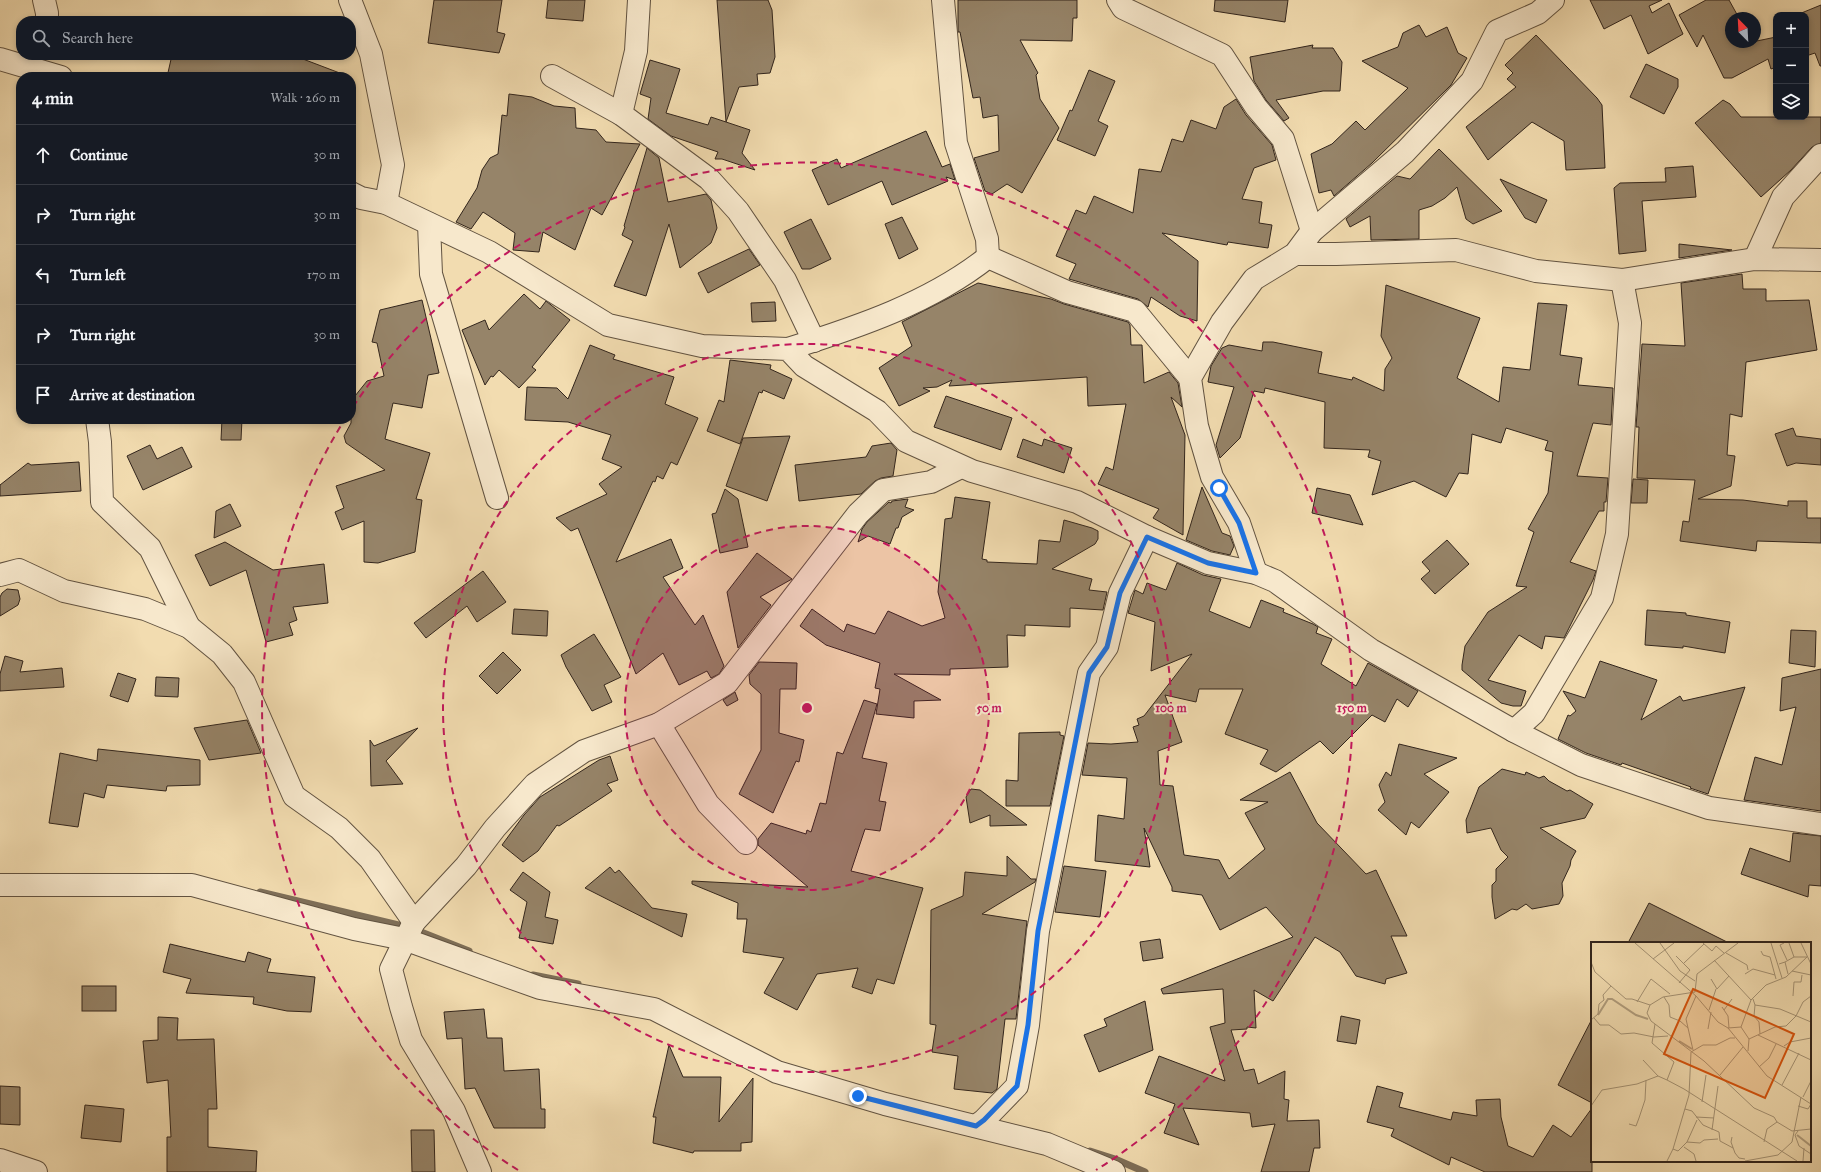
<!DOCTYPE html>
<meta charset="utf-8">
<style>
:root{--surface:#171b24;--page:#242831;--text:#f1f3f6;--muted:#9ea1a6;--line:#363941}
body{margin:0;font-family:"IM FELL Great Primer",serif;background:var(--page);color:var(--text)}
.controls{position:absolute;right:12px;top:12px;display:grid;overflow:hidden;border-radius:8px;box-shadow:0 2px 6px #0003}
.controls button{width:36px;height:36px;display:grid;place-items:center;padding:0;border:0;border-bottom:1px solid var(--line);background:var(--surface);color:var(--text);font:20px sans-serif}
.compass{position:absolute;left:1725px;top:12px;width:36px;height:36px;border-radius:50%;background:var(--surface);box-shadow:0 2px 6px #0003;rotate:336deg}
.stop{position:absolute;width:12px;height:12px;margin:-9px;border:3px solid #1a73e8;border-radius:50%;background:#fff}
.stop.end{background:#1a73e8;border-color:#fff;box-shadow:0 1px 4px #0008}
.list{margin:0;padding:0;list-style:none}
h2{display:flex;justify-content:space-between;align-items:center;height:52px;margin:0;padding:0 16px;font-size:17px}
h2 small{font-size:13px;font-weight:400;color:var(--muted)}
.list li{display:grid;grid-template-columns:26px 1fr auto;gap:12px;align-items:center;box-sizing:border-box;height:60px;padding:0 16px;border-top:1px solid var(--line)}
.list b{display:block;font-size:15px;white-space:nowrap}
.list em{font-size:13px;font-style:normal;color:var(--muted)}
.icon{flex:none;width:22px;height:22px;fill:none;stroke:currentColor;stroke-width:2;stroke-linecap:round;stroke-linejoin:round}
.map{position:relative;flex:none;width:1821px;height:1172px;overflow:hidden}
.search{position:absolute;background:var(--surface);box-shadow:0 2px 6px #0003;left:16px;top:16px;width:340px;height:44px;display:flex;align-items:center;gap:10px;box-sizing:border-box;padding:0 14px;border-radius:16px;color:var(--muted);font-size:15px}
.panel{position:absolute;background:var(--surface);box-shadow:0 2px 6px #0003;left:16px;top:72px;width:340px;height:352px;border-radius:16px}
.map>svg:first-child{display:block}
.lines{fill:none;stroke-linecap:round;stroke-linejoin:round}
.stream{stroke:#7e6e57;stroke-width:7}
.building{fill:#968469;stroke:#32251c}
.minor-casing{stroke:#625341;stroke-width:24}
.minor{stroke:#f7e8cc;stroke-width:22}
.route{stroke:#1a73e8;stroke-width:5}
.ring{fill:none;stroke:#c2185b;stroke-width:2;stroke-dasharray:7 5}
.inset-river{fill:none;stroke:#b19e7e;stroke-width:2}
.inset-road{fill:none;stroke:#a59375;stroke-width:1}
.view{fill:#d6540e;fill-opacity:0.15;stroke:#d6540e;stroke-width:2}
.inset-edge{fill:none;stroke:#32251c;stroke-width:2}
.centre{fill:#c2185b;stroke:#f7e8cc;stroke-width:2}
.ring-label{font-size:12px;text-anchor:middle;font-weight:bold;fill:#c2185b;stroke:#f7e8cc;stroke-width:4;stroke-linejoin:round;paint-order:stroke}
</style>
<div class="map">
<svg width="1821" height="1172" viewBox="0 0 1821 1172">
<rect width="100%" height="100%" fill="#f2dcb0"/>
<filter id="stains"><feTurbulence type="fractalNoise" baseFrequency=".005" numOctaves="4"/><feColorMatrix values="0 0 0 0 .2 0 0 0 0 .09 0 0 0 0 .02 0 0 0 .5 -.17"/></filter>
<radialGradient id="worn" r=".72"><stop offset=".6" stop-color="#630" stop-opacity="0"/><stop offset="1" stop-color="#630" stop-opacity=".3"/></radialGradient>
<g class="lines">
<g class="stream">
<path d="M260 892 411 928 469 951"/>
<path d="M533 975 578 984"/>
<path d="M1090 1151 1115 1159 1145 1172"/>
</g>
</g>
<g class="building">
<path d="M434 0H502L497 32 505 34 499 53 428 43Z"/>
<path d="M548 0H585L583 21 546 18Z"/>
<path d="M717 0H768L772 10 775 57 770 73 757 74 758 85 739 87 726 122Z"/>
<path d="M958 0H1077V18H1073L1072 41 1020 40 1038 73 1036 75 1040 99 1059 128 1022 193 1007 184 992 194 985 191 974 158 999 151 998 115 983 118 980 97 973 98 960 32H958Z"/>
<path d="M1215 0H1288L1285 22 1214 11Z"/>
<path d="M1590 0H1662L1649 6 1652 13 1669 3 1683 34 1648 54 1631 15 1604 29Z"/>
<path d="M1706 0H1729L1739 18H1731V42H1752L1776 37V67L1771 69 1768 59 1732 78H1724L1703 35 1697 47 1679 15Z"/>
<path d="M1821 5V66H1820L1815 53 1806 56V15L1799 14Z"/>
<path d="M1419 25 1426 37 1447 27 1458 53 1467 58 1451 85 1372 163 1334 196 1331 190 1319 193 1311 154 1332 144 1356 121 1365 130 1408 88 1362 61 1398 47 1403 33Z"/>
<path d="M1536 35 1597 98 1602 105 1605 168 1566 170 1564 141 1532 122 1488 160 1466 127 1516 87 1507 79 1513 73 1505 65Z"/>
<path d="M1313 45 1312 48H1333L1342 62 1340 91H1323L1276 100 1289 118 1284 121 1266 100 1254 81 1250 57Z"/>
<path d="M172 55H296L295 56 345 75V77H167Z"/>
<path d="M650 60 680 69 666 113 708 125 711 117 750 130 742 153 755 170 722 159H715L718 152 671 136 648 119 651 98 640 94Z"/>
<path d="M1646 64 1678 79V87L1664 114 1630 97Z"/>
<path d="M1089 70 1115 81 1098 121 1108 126 1095 156 1057 140 1070 110 1072 111Z"/>
<path d="M509 94 532 97 554 106 575 108 576 128 596 130 606 142 640 144 602 215 591 208 575 250 543 232 539 252 513 250 515 233 483 212 471 229 456 222 477 188 482 170 490 158 498 154 502 115 507 116Z"/>
<path d="M1236 99 1246 115 1272 145 1276 160 1254 168 1242 199 1262 202 1259 223 1272 225 1268 248 1228 242 1227 245 1162 233 1198 261 1197 321 1180 316 1151 297 1148 307 1138 299 1069 279 1076 264 1056 256 1076 210 1086 214 1094 196 1133 213 1139 169 1161 172 1172 139 1183 142 1191 120 1216 129 1224 107Z"/>
<path d="M1723 100 1730 104 1741 117H1821V143L1812 147 1791 170 1761 197 1695 123Z"/>
<path d="M926 131 942 167 950 164 955 180 946 177 948 181 892 205 882 181 828 205 812 170 837 159 841 168Z"/>
<path d="M647 148 659 158 668 202 706 194 711 200 717 228 711 243 680 268 669 224 646 296 614 286 633 241 622 235 625 227 624 226Z"/>
<path d="M1439 149 1502 211 1473 224 1466 219 1457 187 1445 198 1432 206 1419 210V239L1371 240 1370 216 1350 227 1346 219 1397 176 1410 179Z"/>
<path d="M1693 166 1696 197 1642 201 1646 251 1619 254 1614 188 1620 183 1666 182 1665 168Z"/>
<path d="M1500 179 1547 200 1536 223 1525 218Z"/>
<path d="M902 217 918 249 899 259 885 224Z"/>
<path d="M811 219 831 259 810 269H802L784 232Z"/>
<path d="M1679 244 1732 250 1679 258Z"/>
<path d="M749 249 760 265 708 293 698 273Z"/>
<path d="M1742 274 1743 289H1766V301L1809 300 1817 350 1746 362 1742 417 1730 414 1727 455 1735 456 1731 486 1698 499 1743 500 1788 506V501H1807V518H1821V543L1757 541 1756 551 1680 541 1683 521 1689 522 1695 480 1637 478 1639 427H1636L1642 344 1685 346 1681 283Z"/>
<path d="M978 283 1051 299 1064 304 1128 322 1130 325 1131 345H1142L1144 383 1169 372 1178 383 1182 407 1171 397 1185 435 1183 535 1153 518 1159 509 1098 484 1106 467 1113 470 1126 404 1088 406 1087 377 949 386 952 380 937 387 923 388 930 391 899 406 879 368 912 346 902 322Z"/>
<path d="M1386 285 1480 318 1457 378 1499 402 1503 367 1530 370 1538 303 1567 305 1560 355 1582 358 1578 385 1613 388 1611 425 1593 423 1577 476 1608 478 1606 502H1604V511H1599L1570 562 1596 571 1593 580 1564 638 1545 636 1542 649 1519 635 1488 680 1526 691 1521 706H1513L1501 703 1462 670V665L1465 646 1488 612 1527 587 1516 586 1534 532 1528 529 1548 493 1553 452 1545 450 1548 441 1506 428 1501 443 1472 434 1468 474 1459 473 1446 497 1414 481 1372 495 1381 461 1368 457 1370 450 1324 448 1325 402 1265 388 1264 393 1254 391 1240 438 1220 458 1216 445 1234 387 1208 382 1211 366 1222 348 1229 345 1262 351 1263 342H1273L1322 352 1318 373 1352 380 1353 377 1384 391 1385 369 1392 358 1381 336Z"/>
<path d="M524 294 540 309 546 301 570 320 532 367 536 370 519 388 499 370 493 377 491 376 485 385 462 330 485 320 489 330Z"/>
<path d="M422 300 439 373 428 375 422 408 393 403 385 439 430 453 416 499 422 500 415 552 378 563 364 562V521L342 530 335 512 344 508 336 486 385 470 346 443 344 436 351 423V401L367 381 384 376 377 343 372 342 380 310Z"/>
<path d="M775 302 776 321 752 322 751 303Z"/>
<path d="M590 345 615 355 613 359 674 377 665 404 698 418 677 465 671 462 663 479 657 476 655 482 653 481 616 562 671 539 683 568 663 577 695 625 703 615 724 666 719 674 711 678 707 671 679 685 663 653 636 674 578 528 571 531 556 518 607 494 599 484 622 467 602 459 611 435 568 422 525 420 527 387 557 388 568 399Z"/>
<path d="M730 360 771 365 770 369 792 379 784 399 763 390 762 393 759 392 740 444 707 431 719 400 724 402Z"/>
<path d="M946 396 1012 418 1001 450 934 427Z"/>
<path d="M222 419H242L241 440H221Z"/>
<path d="M1793 428 1796 436 1821 439V465L1796 463 1787 466 1775 434Z"/>
<path d="M790 436 767 501 726 486 743 438Z"/>
<path d="M1023 439 1042 446 1044 439 1072 448 1064 473 1017 457Z"/>
<path d="M891 443 897 450 893 476 881 478 875 481 861 494 799 501 795 465 866 457 872 446Z"/>
<path d="M150 445 157 459 182 447 192 467 143 490 127 456Z"/>
<path d="M79 462 81 491 0 496V485L28 463 31 465Z"/>
<path d="M1633 479 1648 480 1647 503H1631Z"/>
<path d="M1202 487 1222 533 1230 536 1234 546 1230 555 1212 551 1186 540Z"/>
<path d="M1317 488 1350 495 1363 525 1312 513Z"/>
<path d="M725 489 738 499 748 547 720 553 712 514 716 513Z"/>
<path d="M955 497 990 502 982 559 987 560V562L1037 564 1039 540 1060 542 1064 520 1092 528 1098 531V539L1095 544 1052 569 1092 579 1089 590 1107 592 1103 610 1070 608V627L1025 625V636L1007 635 1008 667 950 669V675L894 674 941 700 914 701V718L876 714 880 689 875 688 880 663 826 645 800 626 812 609 844 632 847 624 875 634 888 611 922 626 945 618 938 592 945 519 952 518Z"/>
<path d="M908 499 905 507 914 510 902 517 898 528H896L890 544 868 536 858 542 862 529 867 522 889 502 891 503 892 501Z"/>
<path d="M230 504 241 526 214 538 216 511Z"/>
<path d="M1447 540 1469 564 1435 594 1421 579 1430 571 1422 562Z"/>
<path d="M225 542 273 570 324 564 328 603 293 607 297 620 289 623 293 635 266 642 246 570 210 586 195 555Z"/>
<path d="M757 553 792 579 760 597 771 605 738 648 727 592Z"/>
<path d="M1177 563 1203 575 1221 579 1209 611 1250 628 1261 600 1284 609 1283 612 1313 624 1318 627 1316 633 1332 639 1321 664 1356 686 1368 663 1418 691 1408 707 1397 699 1385 722 1372 715 1333 754 1320 741 1276 772 1260 764 1268 750 1225 734 1243 689H1199L1196 702 1165 695 1182 742 1158 751 1160 785 1173 786 1184 855 1219 860 1229 879 1265 849 1245 813 1268 802 1240 800 1290 772 1317 823 1366 874 1376 870 1407 936H1391L1407 973 1386 979 1385 984 1356 976 1340 952 1315 937 1273 1001 1254 990 1256 1028 1247 1027V1029L1231 1030 1244 1071 1254 1069 1258 1084 1285 1071 1284 1099 1289 1100 1287 1121 1319 1120 1320 1148H1314L1309 1172H1261L1275 1124 1252 1127 1250 1113 1183 1108 1199 1145 1164 1133 1175 1104 1145 1093 1159 1056 1225 1081 1210 1027 1225 1023 1223 989 1163 994 1161 989 1293 937 1266 907 1220 930 1202 895 1172 891V887L1144 828 1150 867 1095 861 1098 815 1124 819 1127 778 1082 775 1088 743 1111 744 1138 742 1133 727 1139 725 1137 719 1144 716 1192 654 1151 671 1155 622 1128 613 1135 590 1143 594 1147 583 1166 590Z"/>
<path d="M483 571 506 602 477 622 467 606 426 638 414 623Z"/>
<path d="M7 589 18 590 20 599 18 605 0 616V597L2 593Z"/>
<path d="M514 609 548 611 547 636 512 634Z"/>
<path d="M1647 610 1686 613V615L1730 622 1725 653 1683 646V648L1645 645Z"/>
<path d="M1791 630 1816 631 1815 667 1789 663Z"/>
<path d="M594 634 621 677 604 685 612 702 592 711 566 667 561 655Z"/>
<path d="M503 652 521 670 497 694 479 676Z"/>
<path d="M5 656 23 661 20 672 62 668 64 687 0 691V674Z"/>
<path d="M1600 661 1657 680 1641 720 1680 696 1683 701 1745 687 1708 794 1690 788 1691 787 1622 763 1621 765 1586 753 1558 739 1568 715 1570 716 1576 711 1563 691 1585 698Z"/>
<path d="M759 662 797 663 796 689H780L779 733 804 740 799 762 796 761 773 813 739 794 761 750V694L750 684 749 675Z"/>
<path d="M1821 669V811L1744 800 1755 757 1782 765 1796 707 1780 711 1782 678Z"/>
<path d="M118 673 136 679 128 702 110 696Z"/>
<path d="M156 677 179 678 178 697 155 696Z"/>
<path d="M735 692 738 700 727 706 723 700Z"/>
<path d="M864 700 877 704 862 758 887 763 879 801 886 802 880 831 865 829 851 871 923 888 894 984 877 979 872 994 852 987 858 968 817 974 797 1010 764 993 784 958 743 952 747 919H737L738 903 692 884V881L808 887 758 845V839L771 823 806 834 807 830 811 832 820 803 826 804 837 752 843 754Z"/>
<path d="M247 720 261 753 209 760 194 728Z"/>
<path d="M418 728 386 761 403 784 371 786 370 740 374 746Z"/>
<path d="M1060 732V735L1064 736 1050 806H1006V780L1018 781 1019 733Z"/>
<path d="M1399 744 1457 758 1424 774 1449 792 1419 828 1411 822 1406 835 1378 810 1385 802 1379 785 1386 772 1391 776Z"/>
<path d="M98 749 200 760V785L167 786 166 791 107 785 104 798 84 793 78 827 49 823 60 753 97 761Z"/>
<path d="M610 756 618 780 607 784 612 791 559 826 557 825 538 851 523 862 502 845 524 815 540 797 599 760Z"/>
<path d="M1502 769 1525 775 1526 772 1539 778 1544 776 1549 781 1567 791 1570 790 1593 804 1585 818 1540 828 1576 851 1571 860 1570 866 1562 883 1563 896 1559 904 1532 909 1526 904 1517 910 1512 909 1495 919 1492 897V885L1496 881V869L1508 857 1501 850 1491 828 1467 833 1466 820 1479 787Z"/>
<path d="M971 789 980 790 1027 825 990 826V815L970 823 966 797Z"/>
<path d="M1793 833 1821 836V886L1809 885 1808 897 1741 874 1750 848 1790 862Z"/>
<path d="M1007 856 1031 879H1036L1035 882 982 914 1027 921 1016 1019H1005L997 1089 992 1093 954 1089 958 1056 932 1052 936 1025 930 1024 931 910 963 896 965 872 1007 876Z"/>
<path d="M1064 866 1106 871 1100 917 1055 912Z"/>
<path d="M610 867 615 873 619 870 652 908 687 914 682 937 585 888Z"/>
<path d="M523 872 550 892 545 917 558 920 553 944 519 938 527 902 510 890Z"/>
<path d="M1649 903 1729 943H1628Z"/>
<path d="M1160 939 1163 958 1143 961 1140 942Z"/>
<path d="M170 944 245 962 248 952 271 959 267 972 315 977 311 1012 287 1011 253 1004 254 997 186 993 191 979 163 972Z"/>
<rect x="82" y="986" width="34" height="25"/>
<path d="M1145 1001 1153 1050 1099 1072 1084 1035 1107 1026 1104 1019Z"/>
<path d="M484 1009 487 1038H502L504 1071 539 1069 541 1109H545V1128H494L475 1088 465 1089 462 1038 447 1039 444 1012Z"/>
<path d="M1341 1016 1360 1020 1356 1044 1337 1041Z"/>
<path d="M158 1017 178 1018 177 1040 214 1039 217 1109H208V1147L257 1151 256 1172H167V1137H171L168 1080 147 1083 143 1041 158 1040Z"/>
<path d="M1592 1019V1103L1558 1085Z"/>
<path d="M669 1045 683 1077H721L719 1122 753 1078 752 1142 741 1143V1151H694L693 1153 653 1143 656 1117H653Z"/>
<path d="M0 1086 20 1087V1125L0 1124Z"/>
<path d="M1377 1086 1403 1093 1399 1107 1451 1120 1453 1112 1477 1116 1476 1100 1500 1099 1501 1117 1508 1146 1533 1157 1553 1125 1571 1137 1592 1108V1172H1485L1451 1157 1449 1165 1391 1136 1394 1129 1367 1122Z"/>
<path d="M85 1105 124 1109 121 1142 81 1138Z"/>
<path d="M411 1130H434L435 1172H412Z"/>
</g>
<g class="lines">
<g class="minor-casing">
<g id="minor">
<path d="M44 0 47 13V21"/>
<path d="M350 0 371 54 393 165 386 203"/>
<path d="M943 0 956 143 987 239 988 257"/>
<path d="M1118 0 1123 8 1222 55 1256 107 1283 139 1312 231"/>
<path d="M0 59 61 77"/>
<path d="M552 76 621 114 709 179 738 211 785 280 814 341"/>
<path d="M621 114 636 51 639 0"/>
<path d="M351 193 361 198 386 203 489 252 608 325 702 346 788 349 804 366 877 411 906 441 972 471 1077 502 1147 537 1208 563 1256 573 1275 581 1371 650 1514 731 1581 765 1709 808 1821 824"/>
<path d="M429 224 431 274 497 498"/>
<path d="M1295 254H1336L1456 250 1536 271 1622 280 1755 259 1821 260"/>
<path d="M1755 259 1783 197 1821 155"/>
<path d="M788 349C858 327 930 303 988 257L1067 292 1135 311 1190 378"/>
<path d="M97 419 100 442 102 502 150 548 189 627"/>
<path d="M1256 573 1239 523 1212 477 1197 426 1190 378 1222 322 1254 279 1295 254 1312 231 1405 152 1472 81 1497 31 1538 13 1553 0"/>
<path d="M0 575 19 570 64 591 145 609 189 627 222 654 244 682 294 796 339 828 370 859 414 922"/>
<path d="M659 724 708 804 746 843"/>
<path d="M1514 731 1534 713 1602 598 1617 534 1630 323 1622 280"/>
<path d="M0 885H192L354 929 404 939 540 988 654 1009 777 1072 885 1104 1047 1144 1114 1172"/>
<path d="M976 1126 984 1120 1017 1086 1028 1025 1038 931 1089 673 1107 647 1120 593 1147 537"/>
<path d="M0 1160 36 1172"/>
<path d="M480 1172 454 1111 411 1040 401 1007 391 969 414 922 466 866 495 828 535 784 584 751 659 724 727 683 858 514 883 490 931 482 961 467"/>
</g>
</g>
<use href="#minor" class="minor"/>
</g>
<g class="lines">
<path class="route" d="M858 1096 976 1126 984 1120 1017 1086 1028 1025 1038 931 1089 673 1107 647 1120 593 1147 537 1208 563 1256 573 1239 523 1219 488"/>
</g>
<circle cx="807" cy="708" r="182" fill="#c2185b" fill-opacity=".12"/>
<g class="ring">
<circle cx="807" cy="708" r="182"/>
<circle cx="807" cy="708" r="364"/>
<path d="M518 1170A545 545 0 0 1 345 419M353 407A545 545 0 1 1 1096 1170"/>
</g>
<g transform="translate(1591 942)">
<rect width="220" height="220" fill="#f2dcb0"/>
<path class="inset-river" d="M7 73 17 57H21L45 73 57 77M88 99 101 107M206 193 220 204"/>
<path class="inset-road" d="M44 1 105 54 127 80 137 86 176 134 220 162M69 1 89 29 104 39M112 1 121 9 125 4 133 11M147 1 106 32 104 50 72 55 59 63 56 71 60 79 113 119 163 166 183 175 186 180 201 189 220 187M180 1 191 36M193 1 189 3 196 18M198 1 203 15M210 1 220 22M170 9 172 13 179 15 185 37M135 11 156 23 157 28M85 14 99 28 88 41M62 17 83 1M123 18 160 58M0 20 4 30 20 44M194 20 203 15H216M93 21 113 2M188 22 194 20 197 32M201 29 220 33M154 32 162 27 184 33M120 37 126 47 138 34M202 54 203 40H210L211 33M73 55 78 63 79 75 89 79 97 86 102 108M162 57 164 63 189 67 220 80M46 60 60 37 79 52M164 63 163 74 168 80 169 92M131 65 137 74 138 86M118 68 125 47M133 68 141 57M3 76 9 83H18L30 92 43 91 63 95 77 94M0 78 7 72 8 62 13 58 12 53 20 44 35 57H41L59 63M64 82 61 101 83 120 76 138 93 147 206 219M150 85 160 58 175 43 195 35 216 15M97 86 95 77 105 54M137 86 150 85 158 97M117 87 120 70M167 93 220 118M193 104 199 100 220 96M157 109 158 97 184 85 195 84 205 74 212 60 220 54M52 118 67 134M168 125 178 116 185 102M129 133 152 105M191 143 208 111M212 155 220 139M111 160 115 133M0 164 11 148 46 142 67 134 76 138M207 164 217 167 220 162M94 167 101 169 112 183 128 190 129 199 142 206M105 175 123 176M38 182 45 184 48 176 54 158 55 138M121 188 127 144M207 189 204 193 208 204 220 212M141 195 140 200 144 211 148 216 154 217M96 200 106 178M173 200 176 187 186 180M93 205 103 212 105 219M82 207 98 153 100 110 112 103H125L139 96H144M76 219 82 207 87 209 96 200 109 201 113 198 127 197M154 219 187 213 201 200 210 155M212 219 213 206"/>
<path class="view" d="M102 47 203 92 174 156 73 112Z"/>
<rect width="220" height="220" class="inset-edge"/>
</g>
<circle cx="807" cy="708" r="6" class="centre"/>
<g class="ring-label">
<text x="989" y="712">50 m</text>
<text x="1171" y="712">100 m</text>
<text x="1352" y="712">150 m</text>
</g>
<rect width="100%" height="100%" filter="url(#stains)"/>
<rect width="100%" height="100%" fill="url(#worn)"/>
</svg>
<div class="controls">
<button>+</button>
<button>−</button>
<button><svg class="icon" aria-label="layers" viewBox="0 0 24 24"><path d="M12 4l9 5-9 5-9-5zM3 14l9 5 9-5"/></svg></button>
</div>
<svg class="compass" viewBox="-18 -18 36 36"><path d="M0-13l5 13h-10z" fill="#e53935"/><path d="M0 13l5-13h-10z" fill="#9ea1a6"/></svg>
<div class="stop" style="left:1219px;top:488px"></div>
<div class="stop end" style="left:858px;top:1096px"></div>
<div class="search"><svg class="icon" aria-label="search" viewBox="0 0 24 24"><circle cx="10" cy="10" r="6"/><path d="M15 15l6 6"/></svg>Search here</div>
<section class="panel">
<h2>4 min<small>Walk · 260 m</small></h2>
<ul class="list">
<li><svg class="icon" aria-label="ahead" viewBox="0 0 24 24"><path d="M12 20V5M6 11l6-6 6 6"/></svg><div><b>Continue</b></div><em>30 m</em></li>
<li><svg class="icon" aria-label="right" viewBox="0 0 24 24"><path d="M7 20v-9h11M14 6l5 5-5 5"/></svg><div><b>Turn right</b></div><em>30 m</em></li>
<li><svg class="icon" aria-label="left" viewBox="0 0 24 24"><path d="M17 20v-9H6M10 6l-5 5 5 5"/></svg><div><b>Turn left</b></div><em>170 m</em></li>
<li><svg class="icon" aria-label="right" viewBox="0 0 24 24"><path d="M7 20v-9h11M14 6l5 5-5 5"/></svg><div><b>Turn right</b></div><em>30 m</em></li>
<li><svg class="icon" aria-label="arrive" viewBox="0 0 24 24"><path d="M6 21V4h12l-3 4 3 4H6"/></svg><div><b>Arrive at destination</b></div></li>
</ul>
</section>
</div>
